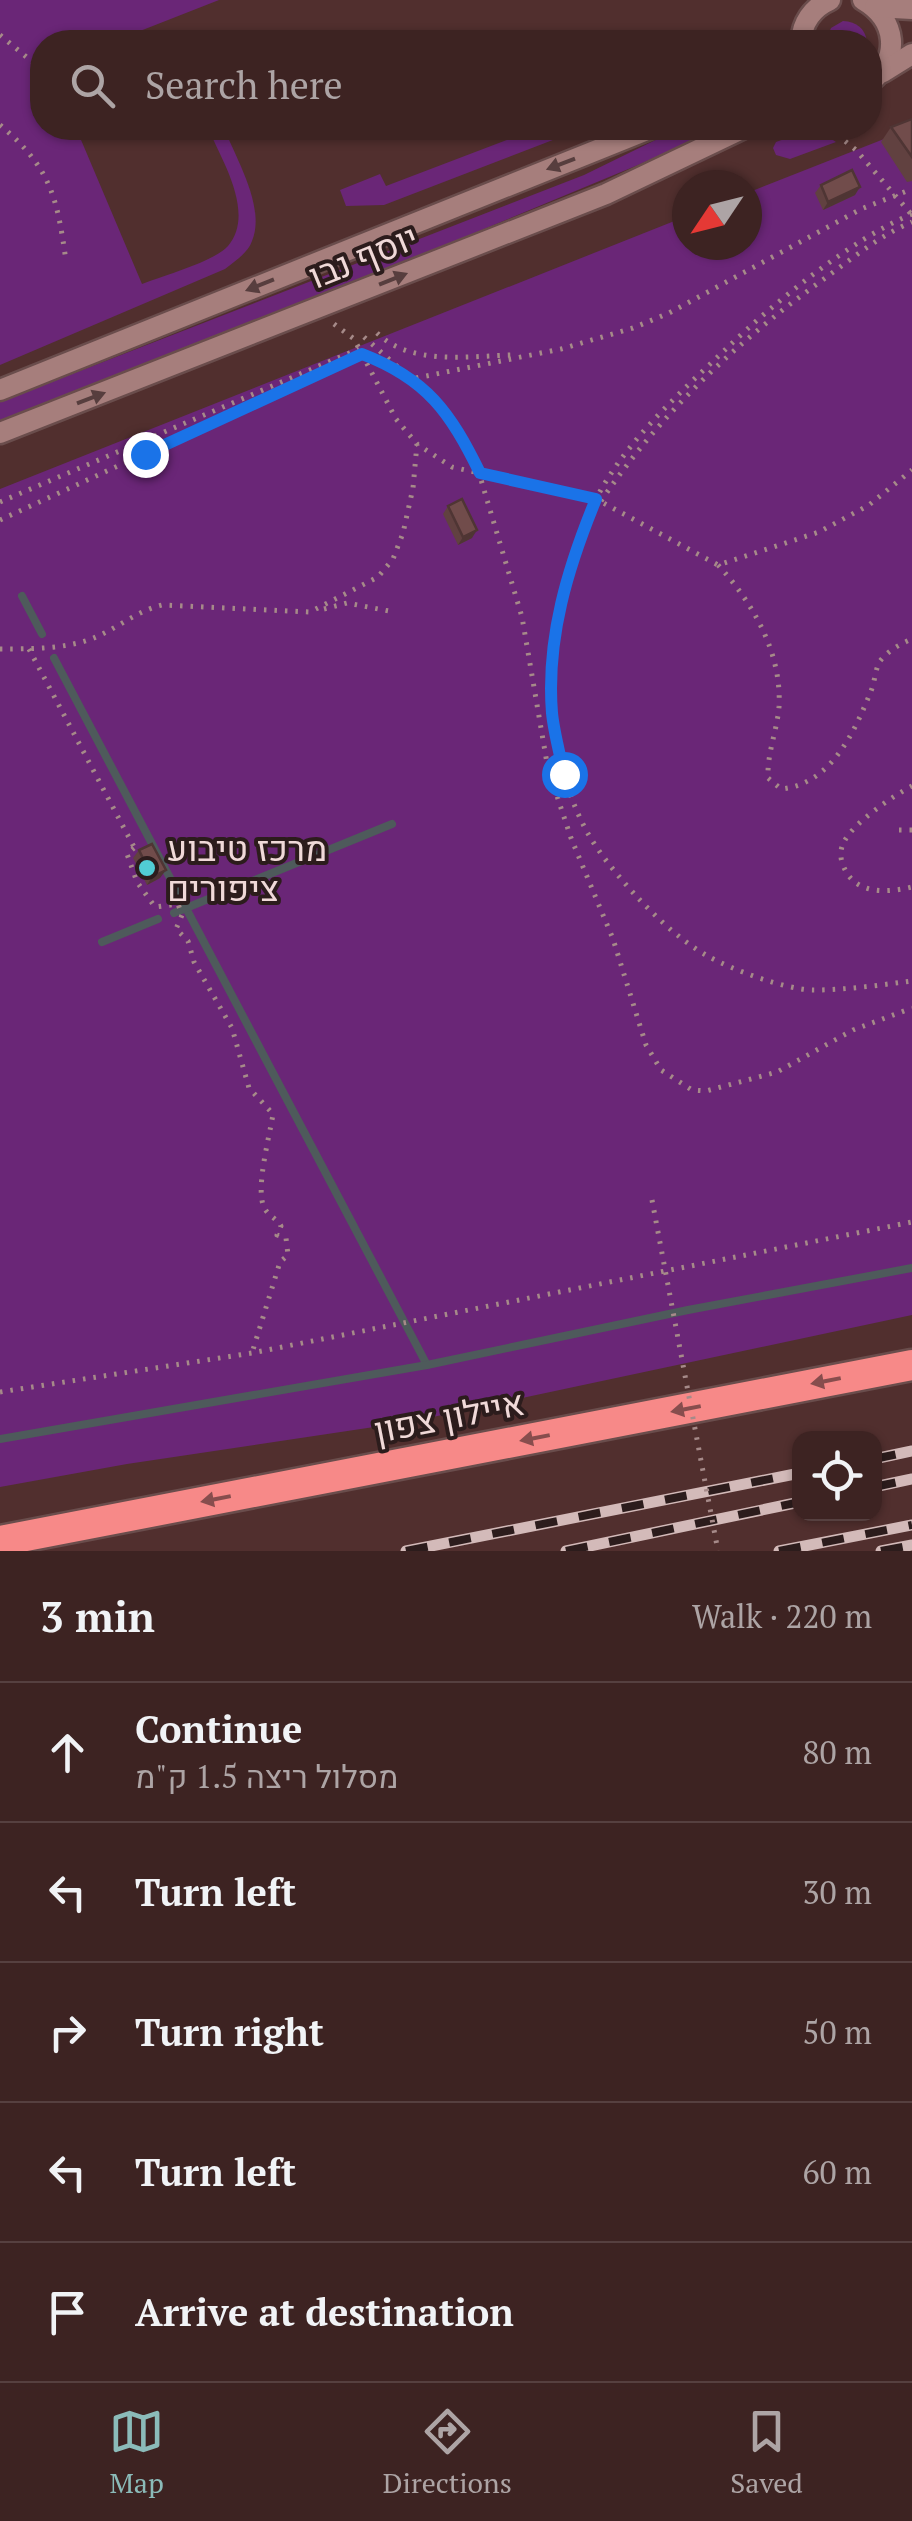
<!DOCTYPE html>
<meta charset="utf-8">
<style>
:root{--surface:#3d2322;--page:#482f2f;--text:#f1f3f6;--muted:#ada4a5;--line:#564040;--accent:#8bbbb9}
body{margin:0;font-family:"PT Serif",Heebo,serif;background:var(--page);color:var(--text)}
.controls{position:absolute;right:30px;bottom:30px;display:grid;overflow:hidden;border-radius:20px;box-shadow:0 2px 8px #0004}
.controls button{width:90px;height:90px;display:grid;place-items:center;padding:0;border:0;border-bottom:2px solid var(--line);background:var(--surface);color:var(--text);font:50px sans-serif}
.compass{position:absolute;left:672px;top:170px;width:90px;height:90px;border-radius:50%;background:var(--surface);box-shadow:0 2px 8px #0004;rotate:235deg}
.stop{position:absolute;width:30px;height:30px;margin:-22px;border:8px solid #1a73e8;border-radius:50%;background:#fff}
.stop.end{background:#1a73e8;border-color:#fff;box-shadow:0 2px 10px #0008}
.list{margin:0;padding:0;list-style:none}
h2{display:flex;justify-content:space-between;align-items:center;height:130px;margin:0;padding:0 40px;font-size:42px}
h2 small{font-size:32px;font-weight:400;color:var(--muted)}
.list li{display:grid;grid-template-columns:65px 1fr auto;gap:30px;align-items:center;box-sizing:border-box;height:140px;padding:0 40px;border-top:2px solid var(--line)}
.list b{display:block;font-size:38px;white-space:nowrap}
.list p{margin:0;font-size:32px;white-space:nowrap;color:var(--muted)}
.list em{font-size:32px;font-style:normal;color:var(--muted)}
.icon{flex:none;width:55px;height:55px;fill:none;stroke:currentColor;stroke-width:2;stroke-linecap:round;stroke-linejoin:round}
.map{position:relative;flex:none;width:912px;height:1551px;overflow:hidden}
.search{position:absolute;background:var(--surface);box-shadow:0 2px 8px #0004;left:30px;right:30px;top:30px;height:110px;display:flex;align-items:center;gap:25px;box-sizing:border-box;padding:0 35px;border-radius:40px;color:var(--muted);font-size:38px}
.sheet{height:830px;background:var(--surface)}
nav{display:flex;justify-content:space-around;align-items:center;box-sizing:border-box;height:140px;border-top:2px solid var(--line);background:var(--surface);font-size:28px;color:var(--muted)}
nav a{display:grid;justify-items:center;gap:5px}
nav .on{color:var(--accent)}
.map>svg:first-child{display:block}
.green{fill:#6a2677}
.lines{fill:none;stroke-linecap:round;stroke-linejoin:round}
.stream{stroke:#4e5a5b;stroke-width:8}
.minor-casing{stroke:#6a4d4c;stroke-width:25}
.motorway-casing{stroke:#6a4d4c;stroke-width:35}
.path{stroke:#a68a89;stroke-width:5;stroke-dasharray:2.5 8;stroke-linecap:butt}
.minor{stroke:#a67e7c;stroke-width:20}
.motorway{stroke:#f78988;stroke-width:30}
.rail-casing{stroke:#d3bab9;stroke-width:11}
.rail{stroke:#2c1c1c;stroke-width:8;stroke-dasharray:22;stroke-linecap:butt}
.path-bridge{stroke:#a68a89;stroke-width:5;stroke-dasharray:2.5 8;stroke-linecap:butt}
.wall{fill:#614140}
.shaded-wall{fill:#4f3534}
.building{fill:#714c4b;stroke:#4f3534;stroke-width:2.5}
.oneway{fill:#573e3e}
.oneway2{fill:#874d4d}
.route{stroke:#1a73e8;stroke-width:12}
.poi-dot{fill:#51ccd4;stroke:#2c1c1c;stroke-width:4}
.labels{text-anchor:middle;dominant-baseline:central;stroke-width:8;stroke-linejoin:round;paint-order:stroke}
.street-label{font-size:35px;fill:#f0d9d8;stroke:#2c1c1c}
.poi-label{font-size:35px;fill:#f0d9d8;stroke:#2c1c1c;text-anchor:start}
</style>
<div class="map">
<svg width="912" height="1551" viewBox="0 0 912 1551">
<rect width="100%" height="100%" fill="#512f2e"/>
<g class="green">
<path d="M0 0H219L112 42H42V128H76L142 284C163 276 215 261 228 246 256 213 221 159 208 128H224C236 159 266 207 252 241 248 253 235 261 225 269L0 365Z"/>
<path d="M843 21C857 22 865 28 867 42H825L831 28Z"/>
<path d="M538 128H584L384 205 346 206 340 190 380 174 386 186Z"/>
<path d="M680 128H719L638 165 352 284 0 423V402L584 175Z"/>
<path d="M814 128 836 142 790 159 776 155 773 148 776 142Z"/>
<path d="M912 128V1315L414 1421 127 1464 0 1487V489L687 216V245H747V193Z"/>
</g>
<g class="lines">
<g class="stream">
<path d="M22 596 42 634"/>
<path d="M54 658 427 1365"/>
<path d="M174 913 392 824"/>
<path d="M102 942 158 919"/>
<path d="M0 1439 427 1365 688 1310 912 1268"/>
</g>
<g class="minor-casing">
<g id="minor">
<path d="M863 0C897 20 901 58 870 82"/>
<path d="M875 7 912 9"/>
<path d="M801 42C802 23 812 8 830 0"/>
<path d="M883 72 912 54"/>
<path d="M0 390 652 128"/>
<path d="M0 433 606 194 744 128"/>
</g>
</g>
<g class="motorway-casing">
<path id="motorway" d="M0 1541 912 1365"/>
</g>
<g class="path">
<path d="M0 35 42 70"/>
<path d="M0 125C51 168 57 197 66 261"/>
<path d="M829 128 856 150 911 214"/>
<path d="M912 214C853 238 775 302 728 347 681 392 625 441 595 501 546 601 533 730 586 830 599 854 619 877 637 897 656 917 681 941 706 955 730 969 786 990 814 990 846 990 880 985 912 981"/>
<path d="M334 324 354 339 396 419 417 444 452 467 596 499 718 565 819 532 869 505 912 470"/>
<path d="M377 333C411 366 468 356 512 355"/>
<path d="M364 337 445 409 479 473 522 617 548 769 571 838 613 939 646 1045 661 1070 692 1090 706 1091 777 1072 853 1030 912 1008"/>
<path d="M416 378 561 349 633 328 669 313 861 209 912 189"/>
<path d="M601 501C662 411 740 339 828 276 855 256 881 235 912 222"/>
<path d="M0 502 359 349"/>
<path d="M0 520 362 354 406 375"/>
<path d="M718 565C754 604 782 654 779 707 777 731 767 753 768 778L781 789C831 784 854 733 871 691 875 681 875 670 880 661 888 651 900 644 912 639"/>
<path d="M324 609 347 603 389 611"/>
<path d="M0 649C30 649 69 649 96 637 119 627 137 611 162 605L310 612 378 577 393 559 403 533 413 488 417 444"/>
<path d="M29 649 134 847"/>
<path d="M912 786C894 795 852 824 844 842 840 849 840 858 843 865 854 895 886 893 912 887"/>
<path d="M899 830H912"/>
<path d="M134 848 127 854 137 882 155 907 178 904 182 915 176 929 188 941 194 962 232 1028 249 1088 273 1114C270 1135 254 1192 265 1209 269 1216 276 1218 281 1226L277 1235 286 1238 288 1255 280 1262 252 1353"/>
<path d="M0 1392 252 1353 912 1222"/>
</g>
<use href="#minor" class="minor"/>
<use href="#motorway" class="motorway"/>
<g class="rail-casing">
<g id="rail">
<path d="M874 1459 912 1451"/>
<path d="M874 1487 912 1479"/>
<path d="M406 1551 800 1473"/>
<path d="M566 1551 800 1502"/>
<path d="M779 1551 912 1525"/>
<path d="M881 1551 912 1545"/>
</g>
</g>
<use href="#rail" class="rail"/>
<path class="path-bridge" d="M652 1200 718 1551"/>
</g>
<g class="wall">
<path d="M912 119V181L907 182 881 142 891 127Z"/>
<path d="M821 185 855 195 823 210 815 193Z"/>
<path d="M448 506 472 538 458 545 443 514Z"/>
<path d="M139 850 160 878 147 885 133 858Z"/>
</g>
<g class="shaded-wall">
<path d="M860 187 855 195 823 210 828 202Z"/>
<path d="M477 530 472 538 458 545 463 537Z"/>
<path d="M166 870 160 878 147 885 152 877Z"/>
</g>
<g class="building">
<path d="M912 119V157L891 127Z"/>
<path d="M852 170 860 187 828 202 821 185Z"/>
<path d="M462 499 477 530 463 537 448 506Z"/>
<path d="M152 844 166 870 152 877 139 850Z"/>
</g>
<defs><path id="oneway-solid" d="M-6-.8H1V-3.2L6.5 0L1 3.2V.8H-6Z" transform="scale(2.5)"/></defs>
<g class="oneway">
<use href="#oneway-solid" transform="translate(561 164) rotate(159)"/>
<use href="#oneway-solid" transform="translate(393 279) rotate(-22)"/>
<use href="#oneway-solid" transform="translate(260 285) rotate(158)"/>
<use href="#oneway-solid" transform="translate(91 398) rotate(-21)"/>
</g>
<g class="oneway2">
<use href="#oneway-solid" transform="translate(826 1381) rotate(169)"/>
<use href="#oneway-solid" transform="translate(686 1409) rotate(169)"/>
<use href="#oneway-solid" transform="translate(535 1438) rotate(169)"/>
<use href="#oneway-solid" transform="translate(216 1499) rotate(169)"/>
</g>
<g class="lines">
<path class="route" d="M145 454 362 354C427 379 450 412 480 473L596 499C568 567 546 638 552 713 554 733 560 754 564 774"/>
</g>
<circle class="poi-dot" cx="147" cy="868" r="10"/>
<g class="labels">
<g class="street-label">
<text transform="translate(363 256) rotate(-22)">יוסף נבו</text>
<text transform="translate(449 1416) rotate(-11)">איילון צפון</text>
</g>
<g class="poi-label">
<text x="167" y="848">מרכז טיבוע<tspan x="167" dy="40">ציפורים</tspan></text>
</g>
</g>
</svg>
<div class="controls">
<button><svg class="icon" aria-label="locate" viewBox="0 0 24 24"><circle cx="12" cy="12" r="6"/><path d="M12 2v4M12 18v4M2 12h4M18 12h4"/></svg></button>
</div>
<svg class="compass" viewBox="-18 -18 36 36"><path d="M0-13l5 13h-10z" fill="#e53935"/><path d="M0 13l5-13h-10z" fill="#ada4a5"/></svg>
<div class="stop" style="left:564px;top:774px"></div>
<div class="stop end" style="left:145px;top:454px"></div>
<div class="search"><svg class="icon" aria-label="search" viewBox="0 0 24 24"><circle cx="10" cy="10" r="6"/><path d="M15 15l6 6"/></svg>Search here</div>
</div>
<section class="sheet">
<h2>3 min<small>Walk · 220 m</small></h2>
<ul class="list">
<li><svg class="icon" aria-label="ahead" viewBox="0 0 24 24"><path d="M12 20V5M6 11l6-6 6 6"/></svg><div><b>Continue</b><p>מסלול ריצה 1.5 ק&quot;מ</p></div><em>80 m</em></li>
<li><svg class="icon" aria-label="left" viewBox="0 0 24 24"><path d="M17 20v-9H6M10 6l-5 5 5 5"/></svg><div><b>Turn left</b></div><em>30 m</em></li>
<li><svg class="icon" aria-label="right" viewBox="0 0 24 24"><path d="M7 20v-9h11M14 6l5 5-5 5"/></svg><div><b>Turn right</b></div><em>50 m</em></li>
<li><svg class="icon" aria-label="left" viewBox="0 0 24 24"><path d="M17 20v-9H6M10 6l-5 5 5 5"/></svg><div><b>Turn left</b></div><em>60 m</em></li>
<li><svg class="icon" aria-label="arrive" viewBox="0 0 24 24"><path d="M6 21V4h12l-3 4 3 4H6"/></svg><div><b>Arrive at destination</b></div></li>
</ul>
</section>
<nav>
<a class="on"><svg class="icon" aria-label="map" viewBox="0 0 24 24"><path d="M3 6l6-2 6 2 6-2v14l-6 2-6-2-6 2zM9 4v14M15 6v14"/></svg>Map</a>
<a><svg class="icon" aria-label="directions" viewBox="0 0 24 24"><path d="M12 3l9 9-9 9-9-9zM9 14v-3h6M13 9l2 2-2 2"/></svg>Directions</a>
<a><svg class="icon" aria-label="saved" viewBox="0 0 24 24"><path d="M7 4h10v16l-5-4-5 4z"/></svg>Saved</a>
</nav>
